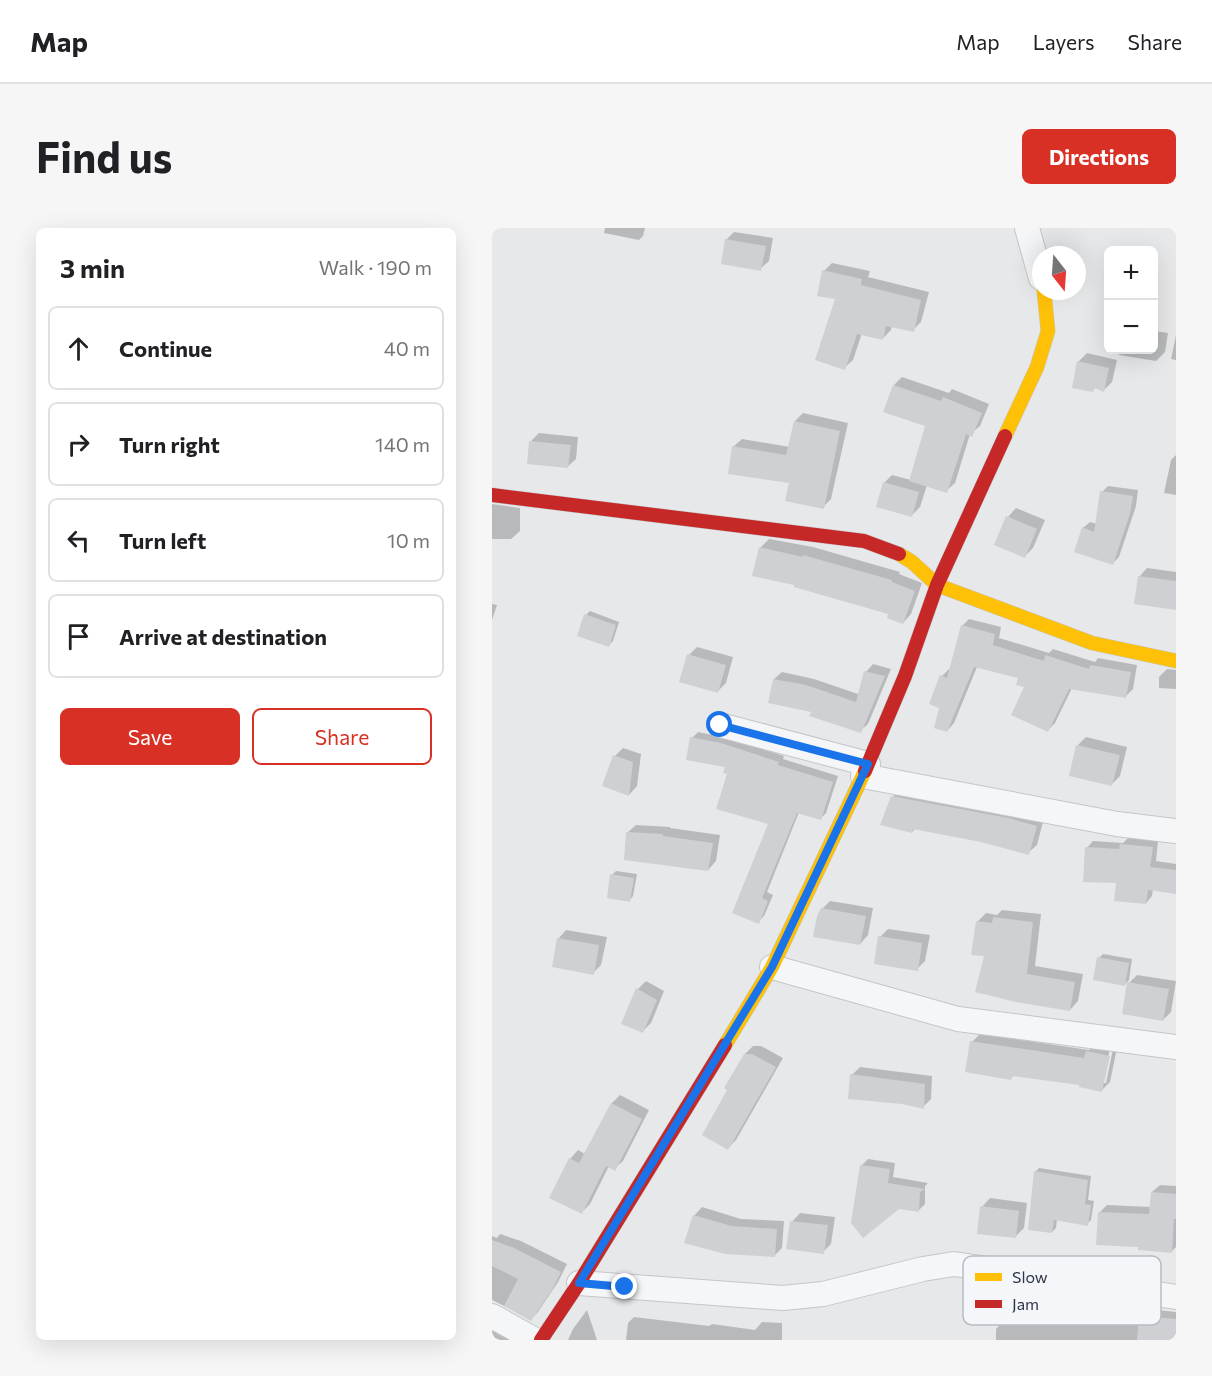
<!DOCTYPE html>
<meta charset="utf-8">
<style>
:root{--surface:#fff;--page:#f6f6f6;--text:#202124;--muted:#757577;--line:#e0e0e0;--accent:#d93025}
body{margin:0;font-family:Commissioner,sans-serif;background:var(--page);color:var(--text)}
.controls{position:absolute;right:18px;top:18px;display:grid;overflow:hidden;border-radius:9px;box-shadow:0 6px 24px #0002}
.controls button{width:54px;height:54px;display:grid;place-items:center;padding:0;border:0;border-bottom:2px solid var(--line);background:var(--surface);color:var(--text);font:30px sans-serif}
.compass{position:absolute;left:540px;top:18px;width:54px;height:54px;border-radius:50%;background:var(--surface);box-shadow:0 6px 24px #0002;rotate:163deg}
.stop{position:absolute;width:18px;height:18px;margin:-14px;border:4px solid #1a73e8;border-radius:50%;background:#fff}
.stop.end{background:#1a73e8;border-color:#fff;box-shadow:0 2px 6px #0008}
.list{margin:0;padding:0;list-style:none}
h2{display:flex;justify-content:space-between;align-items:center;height:78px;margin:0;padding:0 24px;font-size:26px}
h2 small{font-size:20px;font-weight:400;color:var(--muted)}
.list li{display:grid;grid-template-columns:39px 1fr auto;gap:18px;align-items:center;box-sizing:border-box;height:84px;margin:0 12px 12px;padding:0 12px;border:2px solid var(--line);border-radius:9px}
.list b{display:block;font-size:22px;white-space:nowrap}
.list em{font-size:20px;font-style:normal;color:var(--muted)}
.actions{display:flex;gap:12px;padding:18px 24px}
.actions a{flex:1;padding:14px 0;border:2px solid var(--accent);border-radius:9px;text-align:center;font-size:21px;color:var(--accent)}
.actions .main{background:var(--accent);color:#fff}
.icon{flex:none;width:33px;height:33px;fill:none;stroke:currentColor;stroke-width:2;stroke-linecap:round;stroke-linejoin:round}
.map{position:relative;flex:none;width:684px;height:1112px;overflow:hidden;border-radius:9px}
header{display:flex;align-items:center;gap:36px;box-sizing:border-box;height:84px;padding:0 30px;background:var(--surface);border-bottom:2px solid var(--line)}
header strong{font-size:28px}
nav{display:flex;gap:33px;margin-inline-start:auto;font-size:21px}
.intro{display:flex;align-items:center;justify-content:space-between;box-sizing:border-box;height:144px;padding:0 36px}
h1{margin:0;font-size:42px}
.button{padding:15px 27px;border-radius:9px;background:var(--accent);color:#fff;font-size:21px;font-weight:700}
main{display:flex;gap:36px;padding:0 36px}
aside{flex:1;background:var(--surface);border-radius:9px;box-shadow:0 6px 24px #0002}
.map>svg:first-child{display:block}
.shadow{fill:#0003;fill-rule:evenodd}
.building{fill:#ced0d3}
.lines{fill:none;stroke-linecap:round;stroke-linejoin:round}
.street-casing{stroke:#c4c6c8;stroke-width:26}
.slow-casing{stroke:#c4c6c8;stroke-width:15}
.jam-casing{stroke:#c4c6c8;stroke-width:15}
.street{stroke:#f5f6f7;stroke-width:24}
.slow{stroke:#ffc107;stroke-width:14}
.jam{stroke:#c62828;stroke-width:14}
.route{stroke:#1a73e8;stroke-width:8}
.key{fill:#f4f6f9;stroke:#b8bcc3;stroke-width:1.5}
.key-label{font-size:16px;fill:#2b3445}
</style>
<header>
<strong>Map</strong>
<nav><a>Map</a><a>Layers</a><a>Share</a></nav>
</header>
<div class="intro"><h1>Find us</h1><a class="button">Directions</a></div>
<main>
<aside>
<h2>3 min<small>Walk · 190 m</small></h2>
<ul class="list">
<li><svg class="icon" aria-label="ahead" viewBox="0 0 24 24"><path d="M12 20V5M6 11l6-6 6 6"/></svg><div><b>Continue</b></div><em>40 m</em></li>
<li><svg class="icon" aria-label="right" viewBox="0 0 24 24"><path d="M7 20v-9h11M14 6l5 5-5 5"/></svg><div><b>Turn right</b></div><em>140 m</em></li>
<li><svg class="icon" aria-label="left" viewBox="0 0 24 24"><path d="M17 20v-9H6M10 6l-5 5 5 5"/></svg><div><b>Turn left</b></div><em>10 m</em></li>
<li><svg class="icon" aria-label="arrive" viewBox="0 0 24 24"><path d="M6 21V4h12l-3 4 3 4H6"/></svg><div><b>Arrive at destination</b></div></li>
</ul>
<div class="actions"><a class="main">Save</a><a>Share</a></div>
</aside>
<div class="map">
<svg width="684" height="1112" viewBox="0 0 684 1112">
<rect width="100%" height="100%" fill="#e6e8ea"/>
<g class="shadow">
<path d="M113 0H153L151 8 147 12 112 5Z"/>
<path d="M242 4 281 10 277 33 268 41 234 12Z"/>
<path d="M340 35 378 43 376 49 437 64 429 94 421 102 400 97 399 102 390 111 370 105 361 132 352 140 345 70 332 43Z"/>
<path d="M662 103 676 105 673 124 664 133 627 127 628 122H662Z"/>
<path d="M684 107V132L679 131Z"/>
<path d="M595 125 625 132 620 154 612 162 604 159 601 162 586 134Z"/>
<path d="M410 149 457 165 460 161 497 176 488 198 478 206 463 255 454 263 435 257 428 279 420 287 392 255 400 247 419 252 435 197 402 157Z"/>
<path d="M311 185 356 195 339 271 331 279 299 254 241 219 250 211 298 219 303 193Z"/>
<path d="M47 205 86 209 84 231 75 239 39 213Z"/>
<path d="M684 227V267L672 265 679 232Z"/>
<path d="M616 258 646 262 644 278 627 329 620 336 591 300 598 294 605 296 610 264Z"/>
<path d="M0 276 28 280V303L19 311H0Z"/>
<path d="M524 280 553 292 541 320 533 328 516 289Z"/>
<path d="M277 311 321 319 408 344 407 346 430 355 419 386 411 395 398 385 304 356 268 320Z"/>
<path d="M655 340 684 344V380L647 349Z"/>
<path d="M0 376 5 377 0 392Z"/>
<path d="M98 383 127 394 121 413 117 417 94 387Z"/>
<path d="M477 391 509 399 507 410 557 425 561 421 603 434 606 430 645 437 641 461 634 468 580 460 563 495 556 502 534 458 527 449 485 439 462 495 455 503 449 479 450 448 457 441 459 442 470 398Z"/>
<path d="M205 419 241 429 234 455 226 463 197 427Z"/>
<path d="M381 436 399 441 376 496 368 503 321 483 282 451 290 444 322 451 366 466 374 444Z"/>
<path d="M675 441 684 442V461L667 460V449Z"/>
<path d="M206 504 236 510 292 528 291 531 346 548 334 585 328 591 307 584 275 664 281 667 272 688 266 694 278 595 237 545 235 538 200 510Z"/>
<path d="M594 509 635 519 628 548 619 557 586 517Z"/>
<path d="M131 520 149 526 145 558 137 567 123 528Z"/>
<path d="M409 560 552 590 545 617 536 625 490 613 424 600 420 604 401 569Z"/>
<path d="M144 597 178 599V600L228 607 224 633 216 642 135 605Z"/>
<path d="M636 610 666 613 664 633 684 636V664L661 661 660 668 654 675 625 654 595 620 601 613 631 615Z"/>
<path d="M124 643 145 646 141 668 138 672 120 647Z"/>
<path d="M338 673 381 680 376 707 368 716 330 681Z"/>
<path d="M510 682 549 686 543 738 591 746 586 773 578 782 494 727 485 694 494 685 505 687Z"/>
<path d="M396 701 438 707 433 733 425 741 388 709Z"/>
<path d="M74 702 115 709 109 737 101 745 66 711Z"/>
<path d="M611 726 640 731 637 752 633 756 607 730Z"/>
<path d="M645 747 684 753 679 784 671 792 637 755Z"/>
<path d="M154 753 172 763 159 795 151 803 131 795 146 761Z"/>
<path d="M488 806 597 822 603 816 625 820 618 854 610 862 589 856 522 847 519 850 480 814ZM618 820 621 821 614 855H611Z"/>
<path d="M261 818H269L291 830 244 912 236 920 237 861 253 826Z"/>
<path d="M368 839 440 848 439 871 431 879 360 847Z"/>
<path d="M128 867 157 882 131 933 122 941 117 938 98 976 90 984 78 931 86 922 93 926 120 875Z"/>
<path d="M376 931 403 935 401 949 436 955 433 958V976L427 982 369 938Z"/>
<path d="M547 940 599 948 596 972 602 973 599 992 595 996 565 991 564 1000 560 1004 543 944Z"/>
<path d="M668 957 684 958V1019L679 1024 647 1018 607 985 615 977 659 979 660 964Z"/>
<path d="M498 970 535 975 532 1000 523 1009 490 979Z"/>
<path d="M210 979 249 991 292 993 290 1020 282 1028 202 988Z"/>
<path d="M308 985 343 989 339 1016 331 1024 300 994Z"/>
<path d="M8 1006 29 1013 75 1036 66 1054 46 1084 39 1091 0 1072V1008L5 1010Z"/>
<path d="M656 1081 684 1084V1112H504V1101L511 1093 587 1091 593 1085 651 1087Z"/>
<path d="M95 1082 105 1112H76L81 1101Z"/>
<path d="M142 1089 217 1098 220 1096 263 1102 270 1094 290 1095V1112H134L136 1095Z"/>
<path d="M0 1092 21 1112H0Z"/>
</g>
<g class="building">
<path d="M233 11 274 18 269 43 229 36Z"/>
<path d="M330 42 370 51 369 57 429 72 422 104 394 98 391 112 365 106 353 142 323 132 343 71 325 68Z"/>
<path d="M585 133 617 140 612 164 603 160 601 164 580 160Z"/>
<path d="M401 157 449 173 451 169 490 185 480 209 474 206 455 265 417 253 433 198 391 184Z"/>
<path d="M302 193 348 203 332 281 293 273 297 255 236 246 240 218 294 227Z"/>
<path d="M37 213 79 217 76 240 35 236Z"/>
<path d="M391 254 427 264 420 289 384 279Z"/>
<path d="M608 263 641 268 638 286 621 337 582 324 590 299 602 304Z"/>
<path d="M514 288 545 301 533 330 502 317Z"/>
<path d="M267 319 311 329V327L400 352V354L423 363 411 396 395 390 396 386 302 359V357L260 348Z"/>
<path d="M646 348 684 353V382L642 376Z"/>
<path d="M92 386 124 397 117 419 85 408Z"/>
<path d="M469 397 503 406 501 417 552 433 553 427 597 441 598 437 639 444 634 470 577 461 556 504 519 487 532 459 524 457 526 450 482 439 455 504 442 500 447 480 437 476 448 447 455 450Z"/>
<path d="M195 426 234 437 226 465 187 454Z"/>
<path d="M372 443 393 448 369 505 317 488 319 484 276 475 281 451 314 457 364 474Z"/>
<path d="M198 509 229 515 287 534 286 537 341 554 329 592 305 585 270 670 276 673 267 696 240 685 276 596 224 581 235 546 231 545 233 539 194 532Z"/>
<path d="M584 517 628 527 620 558 577 548Z"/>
<path d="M121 527 141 534 137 568 110 558Z"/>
<path d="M399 568 516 590 545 598 537 627 489 614 421 601 420 605 388 597Z"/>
<path d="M134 604 171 606V608L221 615 216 643 132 632Z"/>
<path d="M628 616 661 619 658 639 684 642V666L656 662 654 676 622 673 624 655 591 654 593 619 627 621Z"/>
<path d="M118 646 142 650 138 674 115 670Z"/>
<path d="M329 680 374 688 368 717 321 709 325 688Z"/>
<path d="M501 689 541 694 535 746 583 754 578 783 524 774 483 764 492 728 479 727 484 693 500 695Z"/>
<path d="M386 708 430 715 426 743 382 736Z"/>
<path d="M65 710 107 717 102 747 60 739Z"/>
<path d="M605 729 637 735 633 758 601 752Z"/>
<path d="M635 754 677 761 671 793 630 786Z"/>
<path d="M144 760 165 772 151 805 129 796Z"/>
<path d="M478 813 592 830 594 823 618 828 610 864 587 859V857L520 848 519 852 473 844Z"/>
<path d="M252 826H260L284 839 236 922 210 907 235 862 232 860Z"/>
<path d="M358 846 433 856 432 881 410 876 356 871Z"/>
<path d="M119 875 150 891 123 943 114 938 90 986 57 970 77 930 87 935Z"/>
<path d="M368 937 398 941 396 955 433 961 428 964 427 984 407 981 371 1010 359 995Z"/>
<path d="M542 943 596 952 593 976 599 977 596 998 562 992 560 1005 536 1002Z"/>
<path d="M659 964 684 966V991H682L680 1025 646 1022V1019L604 1017 606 984 657 986Z"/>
<path d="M488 978 527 983 524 1010 485 1006Z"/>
<path d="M201 987 240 998 285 1001 283 1029 233 1026 192 1015Z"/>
<path d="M298 993 336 997 332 1026 294 1021Z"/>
<path d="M0 1012 22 1020 69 1044 60 1062 39 1093 12 1078 26 1051 0 1038Z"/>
<path d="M647 1088 684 1091V1112H645Z"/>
</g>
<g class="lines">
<g class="street-casing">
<g id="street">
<path d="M535 0 549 50"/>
<path d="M228 497 376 536"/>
<path d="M371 548 625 596 684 603"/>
<path d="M280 739 466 791 684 819"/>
<path d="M87 1055 291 1070 331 1066 431 1041 462 1036 684 1069"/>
<path d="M0 1088 43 1112"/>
</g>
</g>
<g class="slow-casing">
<g id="slow">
<path d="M513 208 545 139 556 103 552 63"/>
<path d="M407 326 420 334 445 357 600 415 684 433"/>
<path d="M233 817 280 739 373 543"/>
</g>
</g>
<g class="jam-casing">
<g id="jam">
<path d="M0 267 372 313 407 326"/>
<path d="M373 543 413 448 445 357 513 208"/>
<path d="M49 1112 87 1055 233 817"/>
</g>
</g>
<use href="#street" class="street"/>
<use href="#slow" class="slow"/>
<use href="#jam" class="jam"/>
</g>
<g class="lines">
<path class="route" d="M133 1059 87 1055 280 739 376 536 228 497"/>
</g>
<rect x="471" y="1028" width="198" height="69" rx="9" class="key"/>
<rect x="483" y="1045" width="27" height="8" fill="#ffc107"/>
<rect x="483" y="1072" width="27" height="8" fill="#c62828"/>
<g class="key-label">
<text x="520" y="1055">Slow</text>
<text x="520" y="1082">Jam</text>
</g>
</svg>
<div class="controls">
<button>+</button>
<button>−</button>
</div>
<svg class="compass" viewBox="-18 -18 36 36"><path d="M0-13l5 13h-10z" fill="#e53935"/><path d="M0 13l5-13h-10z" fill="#757577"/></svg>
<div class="stop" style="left:228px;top:497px"></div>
<div class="stop end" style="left:133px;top:1059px"></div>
</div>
</main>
